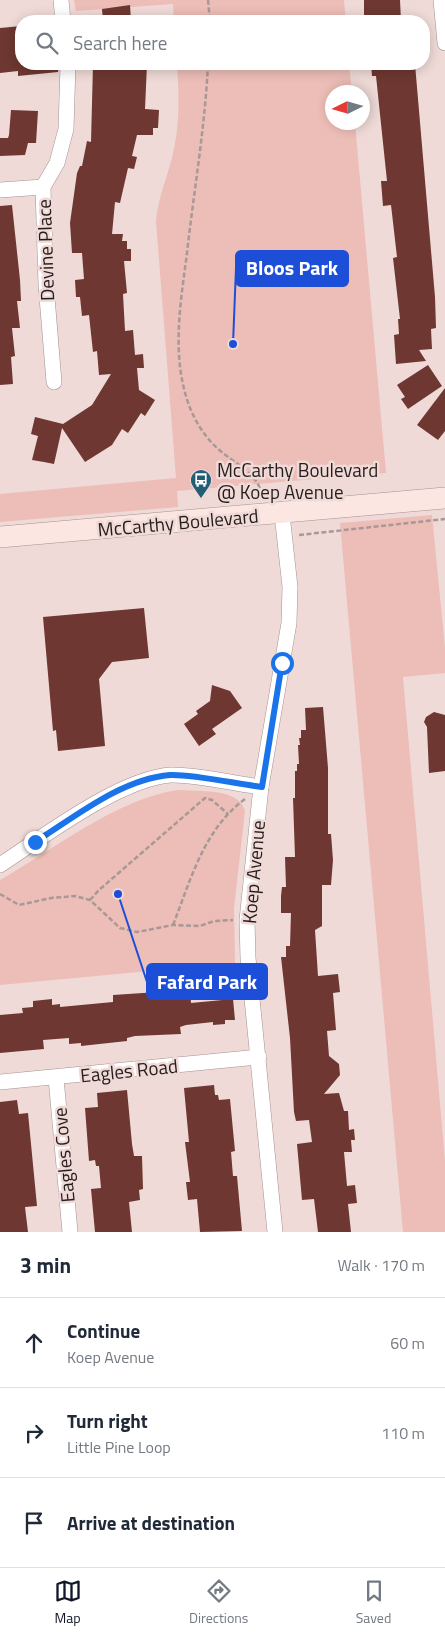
<!DOCTYPE html>
<meta charset="utf-8">
<style>
:root{--surface:#fff;--page:#f2f2f3;--text:#1f2937;--muted:#747a83;--line:#e0e1e3;--accent:#111827}
body{margin:0;font-family:"Titillium Web",sans-serif;background:var(--page);color:var(--text)}
.compass{position:absolute;left:325px;top:85px;width:45px;height:45px;border-radius:50%;background:var(--surface);box-shadow:0 2px 12px #0003;rotate:265deg}
.stop{position:absolute;width:15px;height:15px;margin:-11px;border:4px solid #1a73e8;border-radius:50%;background:#fff}
.stop.end{background:#1a73e8;border-color:#fff;box-shadow:0 1px 5px #0008}
.list{margin:0;padding:0;list-style:none}
h2{display:flex;justify-content:space-between;align-items:center;height:65px;margin:0;padding:0 20px;font-size:21px}
h2 small{font-size:16px;font-weight:400;color:var(--muted)}
.list li{display:grid;grid-template-columns:32px 1fr auto;gap:15px;align-items:center;box-sizing:border-box;height:90px;padding:0 20px;border-top:1px solid var(--line)}
.list b{display:block;font-size:19px;white-space:nowrap}
.list p{margin:0;font-size:16px;white-space:nowrap;color:var(--muted)}
.list em{font-size:16px;font-style:normal;color:var(--muted)}
.icon{flex:none;width:28px;height:28px;fill:none;stroke:currentColor;stroke-width:2;stroke-linecap:round;stroke-linejoin:round}
.map{position:relative;flex:none;width:445px;height:1232px;overflow:hidden}
.search{position:absolute;background:var(--surface);box-shadow:0 2px 12px #0003;left:15px;right:15px;top:15px;height:55px;display:flex;align-items:center;gap:12px;box-sizing:border-box;padding:0 18px;border-radius:20px;color:var(--muted);font-size:19px}
.sheet{height:335px;background:var(--surface)}
nav{display:flex;justify-content:space-around;align-items:center;box-sizing:border-box;height:70px;border-top:1px solid var(--line);background:var(--surface);font-size:14px;color:var(--muted)}
nav a{display:grid;justify-items:center;gap:2px}
nav .on{color:var(--accent)}
.map>svg:first-child{display:block}
.green{fill:#edbdb7}
.building{fill:#6e3731}
.lines{fill:none;stroke-linecap:round;stroke-linejoin:round}
.minor-casing{stroke:#a5918f;stroke-width:16}
.secondary-casing{stroke:#a5918f;stroke-width:22}
.path{stroke:#a89896;stroke-width:2.5;stroke-dasharray:5 2.5;stroke-linecap:butt}
.minor{stroke:#fff;stroke-width:15}
.secondary{stroke:#fce6e2;stroke-width:21}
.route{stroke:#1a73e8;stroke-width:6}
.labels{text-anchor:middle;dominant-baseline:central;stroke-width:5;stroke-linejoin:round;paint-order:stroke}
.street-label{font-size:19px;fill:#241d1c;stroke:#efdad7}
.poi-label{font-size:19px;fill:#241d1c;stroke:#efdad7;text-anchor:start}
.leader{fill:none;stroke:#1d4ed8;stroke-width:2}
.callout-dot{fill:#1d4ed8;stroke:#efdad7;stroke-width:2}
.callout{fill:#1d4ed8;stroke:#1d4ed8;stroke-width:2}
.callout-label{font-size:20px;text-anchor:middle;font-weight:bold;fill:#fff}
</style>
<div class="map">
<svg width="445" height="1232" viewBox="0 0 445 1232">
<rect width="100%" height="100%" fill="#efdad7"/>
<g class="green">
<path d="M74 0H344L346 21H174L173 4 76 11Z"/>
<path d="M177 64H349L352 92H332V122L355 123 386 473 177 491 178 507 0 522V494L176 478 156 221C158 196 169 174 174 149 180 120 179 93 177 64Z"/>
<path d="M432 515 445 648V673L403 677 445 1161V1232H403L340 523Z"/>
<path d="M178 790C198 792 239 787 245 811L234 908 235 963 0 985V880C53 850 118 798 178 790Z"/>
</g>
<g class="building">
<path d="M364 0H400L401 21H388V16L364 17Z"/>
<path d="M130 5 131 21H103L102 9Z"/>
<path d="M21 26V64H59L58 72 18 76V71L0 73V28Z"/>
<path d="M93 64H147L145 109 159 110 158 128H153V135H137L132 156 137 157 134 169 128 168 120 203 115 202 112 234H123L122 241H127V249H131V261H124L127 293 123 294 125 331 133 330 135 355 143 354 144 368H137L139 390 155 400 145 416 141 413 128 433 122 429 112 445 85 462 62 428 54 464 44 462 32 460 38 436 31 434 35 417 63 424 92 405 111 374 99 375 97 351 93 352 89 315 82 316 80 297H76L75 280 84 279 82 253H72L70 223 77 173 80 166H82L87 141 91 142Z"/>
<path d="M371 64H415L435 297 436 328 431 329 432 349 419 350 426 361 396 364 394 335 399 334 398 319H400L393 258 397 257 391 205 383 206 381 181H387L376 76H372Z"/>
<path d="M11 110 38 111 36 143H28L25 155 0 156V138H8L9 135Z"/>
<path d="M12 205 20 280 21 301H17L20 328H12L15 356 11 357 13 384 0 385V206Z"/>
<path d="M428 365 442 386 408 409 401 399 405 397 397 385Z"/>
<path d="M445 388V431L438 440 417 425Z"/>
<path d="M144 608 149 658 112 662 99 679 105 746 58 751 56 730 53 731 43 617Z"/>
<path d="M212 685 230 691 242 708 212 729 216 734 199 746 184 724 198 714 196 711 210 701Z"/>
<path d="M323 707 328 768V834H331L333 860 331 885H322V926L315 930 318 976 338 974 340 992 333 993 336 1030 327 1031 329 1056 339 1064 340 1075 324 1094 339 1093 344 1111H348L349 1130 354 1129 355 1140H351L352 1152H344L347 1186 355 1185 357 1203 348 1204 351 1232H318L314 1199 302 1200 297 1144 312 1142 309 1120 296 1121 294 1112 290 1038 281 957H286V946H290L291 913H281V896L282 887H286L285 857H295L293 798H295V771H297V764H299L298 745H300L299 738H301V730H306L305 708Z"/>
<path d="M434 712 445 715V771L429 773 427 727 424 722 426 717Z"/>
<path d="M189 976 191 1003 233 999 235 1020H225V1024L213 1025V1022L186 1025 180 1027 181 1034 135 1036 127 1038V1041L81 1046V1043L69 1044V1038L43 1040 44 1049 0 1053V1015L23 1013 22 1008 33 1007V1001L52 999V1005L60 1004V1007L113 1002V995L158 992 157 982Z"/>
<path d="M214 1085 215 1095H218L219 1100 230 1099 235 1151 231 1152 233 1176H237L242 1231 200 1232 197 1199 188 1200 186 1182H190L185 1142H189L184 1088Z"/>
<path d="M127 1090 132 1144 134 1156H142L143 1189 139 1190 140 1200 129 1202 132 1232H95L91 1189 101 1188 99 1166H96L95 1160 89 1161 85 1108 98 1107 97 1093Z"/>
<path d="M17 1100 19 1114 28 1113 37 1206 25 1207 28 1232H0V1102Z"/>
</g>
<g class="lines">
<g class="minor-casing">
<g id="minor">
<path d="M61 0 63 21"/>
<path d="M441 0 445 43"/>
<path d="M0 190 43 187"/>
<path d="M54 382 46 285 43 187 57 163 66 129 68 64"/>
<path d="M0 865C43 837 121 778 171 775 194 774 236 784 261 787"/>
<path d="M56 1078 70 1232"/>
<path d="M0 1082 259 1057"/>
<path d="M275 1232 248 958 247 920 261 787 289 623 290 587 282 514"/>
</g>
</g>
<g class="secondary-casing">
<path id="secondary" d="M0 537 445 498"/>
</g>
<g class="path">
<path d="M208 0 210 21"/>
<path d="M208 64C205 127 194 190 187 253 181 300 172 349 186 396 191 414 201 432 214 445 231 463 258 471 262 496"/>
<path d="M299 535 445 519"/>
<path d="M0 894 19 905 51 898 75 896 90 900 120 928 137 932 173 925 200 926 214 921 233 920"/>
<path d="M90 900 99 890 205 798 212 800 228 814"/>
<path d="M173 925C191 879 204 829 245 799"/>
</g>
<use href="#minor" class="minor"/>
<use href="#secondary" class="secondary"/>
</g>
<g class="lines">
<path class="route" d="M35 842C75 817 121 779 170 775 193 774 237 784 262 787L282 663"/>
</g>
<defs>
<g id="bus-pin" transform="scale(1.125)"><path d="M0 17L-7.5 6A9.5 9.5 0 1 1 7.5 6Z" fill="#225e76" stroke="#efdad7"/><path d="M-5-6H5V4H4V6H2V4H-2V6H-4V4H-5ZM-3.5-4V0h7V-4ZM-3.5 1.2v1.5H-2V1.2ZM2 1.2v1.5H3.5V1.2Z" fill="#fff"/></g>
</defs>
<g fill-rule="evenodd">
<use href="#bus-pin" x="201" y="480"/>
</g>
<g class="labels">
<g class="street-label">
<text transform="translate(45 250) rotate(-92)">Devine Place</text>
<text transform="translate(178 522) rotate(-5)">McCarthy Boulevard</text>
<text transform="translate(253 872) rotate(-85)">Koep Avenue</text>
<text transform="translate(129 1070) rotate(-6)">Eagles Road</text>
<text transform="translate(63 1155) rotate(-95)">Eagles Cove</text>
</g>
<g class="poi-label">
<text x="217" y="469">McCarthy Boulevard<tspan x="217" dy="22">@ Koep Avenue</tspan></text>
</g>
</g>
<path class="leader" d="M233 344L236 268M118 894L147 982"/>
<g class="callout-dot">
<circle cx="233" cy="344" r="5"/>
<circle cx="118" cy="894" r="5"/>
</g>
<g class="callout">
<rect x="236" y="251" width="112" height="35" rx="5"/>
<rect x="147" y="964" width="120" height="35" rx="5"/>
</g>
<g class="callout-label">
<text x="292" y="275">Bloos Park</text>
<text x="207" y="989">Fafard Park</text>
</g>
</svg>
<svg class="compass" viewBox="-18 -18 36 36"><path d="M0-13l5 13h-10z" fill="#e53935"/><path d="M0 13l5-13h-10z" fill="#747a83"/></svg>
<div class="stop" style="left:282px;top:663px"></div>
<div class="stop end" style="left:35px;top:842px"></div>
<div class="search"><svg class="icon" aria-label="search" viewBox="0 0 24 24"><circle cx="10" cy="10" r="6"/><path d="M15 15l6 6"/></svg>Search here</div>
</div>
<section class="sheet">
<h2>3 min<small>Walk · 170 m</small></h2>
<ul class="list">
<li><svg class="icon" aria-label="ahead" viewBox="0 0 24 24"><path d="M12 20V5M6 11l6-6 6 6"/></svg><div><b>Continue</b><p>Koep Avenue</p></div><em>60 m</em></li>
<li><svg class="icon" aria-label="right" viewBox="0 0 24 24"><path d="M7 20v-9h11M14 6l5 5-5 5"/></svg><div><b>Turn right</b><p>Little Pine Loop</p></div><em>110 m</em></li>
<li><svg class="icon" aria-label="arrive" viewBox="0 0 24 24"><path d="M6 21V4h12l-3 4 3 4H6"/></svg><div><b>Arrive at destination</b></div></li>
</ul>
</section>
<nav>
<a class="on"><svg class="icon" aria-label="map" viewBox="0 0 24 24"><path d="M3 6l6-2 6 2 6-2v14l-6 2-6-2-6 2zM9 4v14M15 6v14"/></svg>Map</a>
<a><svg class="icon" aria-label="directions" viewBox="0 0 24 24"><path d="M12 3l9 9-9 9-9-9zM9 14v-3h6M13 9l2 2-2 2"/></svg>Directions</a>
<a><svg class="icon" aria-label="saved" viewBox="0 0 24 24"><path d="M7 4h10v16l-5-4-5 4z"/></svg>Saved</a>
</nav>
